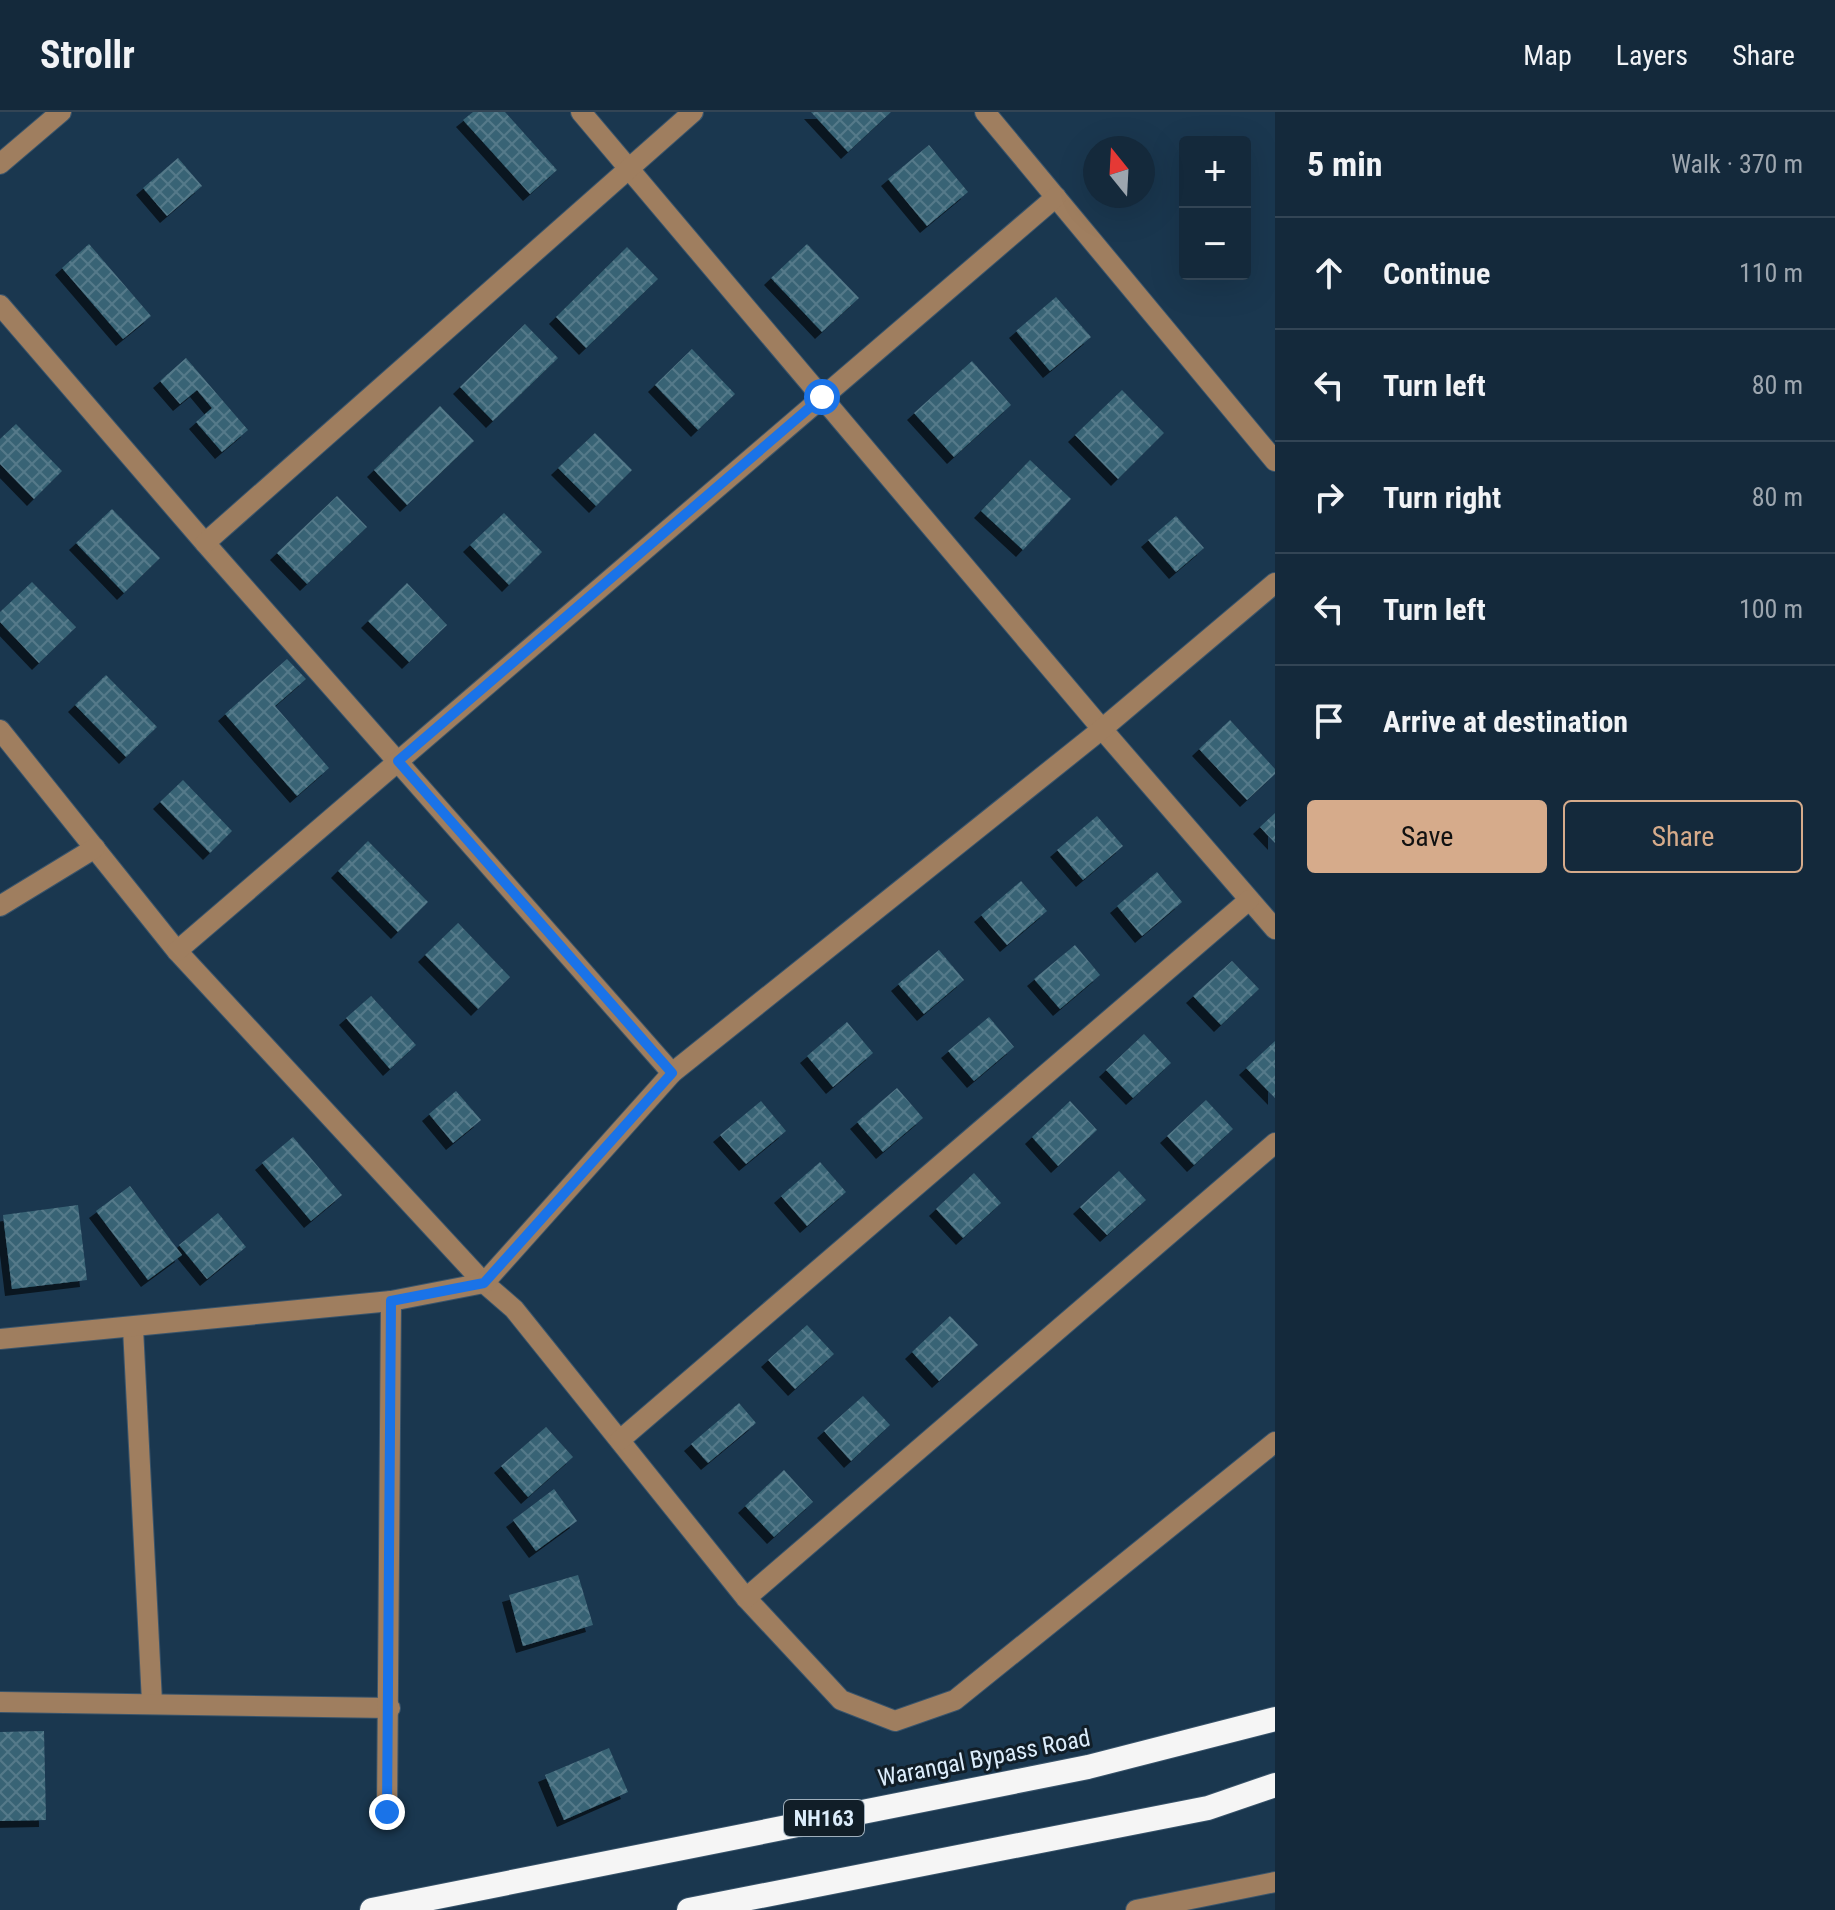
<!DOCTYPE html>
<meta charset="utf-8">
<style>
:root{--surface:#14293b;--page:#213546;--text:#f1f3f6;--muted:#9da6af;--line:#334555;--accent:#d6ab8b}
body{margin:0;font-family:"Roboto Condensed",sans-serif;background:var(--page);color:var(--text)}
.controls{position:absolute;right:24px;top:24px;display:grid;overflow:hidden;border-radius:8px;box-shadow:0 8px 32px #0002}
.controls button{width:72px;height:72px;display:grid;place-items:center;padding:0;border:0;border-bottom:2px solid var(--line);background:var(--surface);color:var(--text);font:40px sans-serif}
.compass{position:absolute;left:1083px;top:24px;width:72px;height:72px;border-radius:50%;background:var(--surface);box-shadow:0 8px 32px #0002;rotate:342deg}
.stop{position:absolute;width:24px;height:24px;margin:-18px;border:6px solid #1a73e8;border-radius:50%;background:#fff}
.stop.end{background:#1a73e8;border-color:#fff;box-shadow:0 2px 8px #0008}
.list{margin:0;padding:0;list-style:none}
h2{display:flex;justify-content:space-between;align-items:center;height:104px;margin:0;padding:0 32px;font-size:34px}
h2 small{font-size:26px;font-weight:400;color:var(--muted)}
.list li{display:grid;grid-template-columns:52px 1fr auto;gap:24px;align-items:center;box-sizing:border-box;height:112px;padding:0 32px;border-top:2px solid var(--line)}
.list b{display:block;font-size:30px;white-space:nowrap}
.list em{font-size:26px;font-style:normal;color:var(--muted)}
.actions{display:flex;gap:16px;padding:24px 32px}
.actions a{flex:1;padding:18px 0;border:2px solid var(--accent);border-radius:8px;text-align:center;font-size:28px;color:var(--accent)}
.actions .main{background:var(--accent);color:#111}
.icon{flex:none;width:44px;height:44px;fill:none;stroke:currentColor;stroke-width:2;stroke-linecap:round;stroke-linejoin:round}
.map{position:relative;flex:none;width:1275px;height:1798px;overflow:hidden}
header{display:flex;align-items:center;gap:48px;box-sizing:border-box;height:112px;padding:0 40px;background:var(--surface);border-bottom:2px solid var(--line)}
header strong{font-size:38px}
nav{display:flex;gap:44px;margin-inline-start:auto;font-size:28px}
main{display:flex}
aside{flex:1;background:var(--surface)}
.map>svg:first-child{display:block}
.building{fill:url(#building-cross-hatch);filter:url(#shadow)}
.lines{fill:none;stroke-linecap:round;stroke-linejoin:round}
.minor-casing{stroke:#39546b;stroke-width:22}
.highway-casing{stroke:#39546b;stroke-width:26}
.minor{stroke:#9f7e5f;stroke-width:20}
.highway{stroke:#f5f5f5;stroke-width:24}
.route{stroke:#1a73e8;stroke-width:10}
.labels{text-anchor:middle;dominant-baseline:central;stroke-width:6;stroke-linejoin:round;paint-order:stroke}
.shield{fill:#111e28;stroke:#9fafbc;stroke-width:2}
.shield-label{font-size:22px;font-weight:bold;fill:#dcedfc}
.street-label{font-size:24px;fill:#dcedfc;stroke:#111e28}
</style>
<header>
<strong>Strollr</strong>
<nav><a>Map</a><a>Layers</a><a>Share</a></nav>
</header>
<main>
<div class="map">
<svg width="1275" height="1798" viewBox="0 0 1275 1798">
<defs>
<pattern id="building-cross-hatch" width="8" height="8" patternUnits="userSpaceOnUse" patternTransform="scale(2)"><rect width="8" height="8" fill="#396475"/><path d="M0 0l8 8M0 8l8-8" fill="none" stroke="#557a8a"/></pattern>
<filter id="shadow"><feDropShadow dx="-7" dy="7" stdDeviation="0" flood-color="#0009"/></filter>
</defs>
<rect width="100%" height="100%" fill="#1a374f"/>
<g class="building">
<path d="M473 0H505L557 58 530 82 463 8Z"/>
<path d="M811 0H891L848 40Z"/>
<path d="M929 33 968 80 927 114 888 67Z"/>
<path d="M178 46 202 74 167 104 143 76Z"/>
<path d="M89 132 151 204 123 227 62 156Z"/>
<path d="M807 132 859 186 822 220 771 166Z"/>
<path d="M627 135 658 167 586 236 556 205Z"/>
<path d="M1056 185 1091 225 1050 259 1016 219Z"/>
<path d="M525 212 558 246 493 309 460 275Z"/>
<path d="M692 237 735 282 698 318 655 273Z"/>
<path d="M186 246 248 318 222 340 196 310 212 296 197 278 180 292 160 269Z"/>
<path d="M972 249 1011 293 954 345 914 301Z"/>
<path d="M1122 278 1164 321 1118 367 1075 323Z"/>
<path d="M440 294 474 329 407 393 374 358Z"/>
<path d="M16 312 62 359 34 387 0 352V327Z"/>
<path d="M595 321 632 358 596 394 558 356Z"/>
<path d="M1030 348 1071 387 1023 438 981 399Z"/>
<path d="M337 384 367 415 307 472 277 441Z"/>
<path d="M112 397 160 446 124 481 76 431Z"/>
<path d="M504 401 542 440 509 473 470 433Z"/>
<path d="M1176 404 1204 436 1176 460 1148 428Z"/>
<path d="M32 470 76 515 39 551 0 510V500Z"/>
<path d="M407 471 447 513 409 550 368 509Z"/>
<path d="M287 547 306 567 275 594 329 656 297 684 225 602Z"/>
<path d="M106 563 157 615 126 645 75 593Z"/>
<path d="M1230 608 1275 657V662L1247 688 1199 637Z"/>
<path d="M183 668 232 719 210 741 160 690Z"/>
<path d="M1275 701V731L1260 715Z"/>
<path d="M1097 704 1123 734 1083 768 1057 738Z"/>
<path d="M368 729 428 790 398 820 338 759Z"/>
<path d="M1157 760 1182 790 1142 824 1117 794Z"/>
<path d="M1021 769 1047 799 1007 833 981 803Z"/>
<path d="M458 811 510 865 478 897 425 843Z"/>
<path d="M1075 833 1100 863 1060 897 1034 867Z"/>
<path d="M939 838 964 868 924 902 898 872Z"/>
<path d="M1232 849 1259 877 1221 913 1193 884Z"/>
<path d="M371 884 416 933 390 957 346 906Z"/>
<path d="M989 905 1014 935 974 969 948 939Z"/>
<path d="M847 910 873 941 833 975 807 944Z"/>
<path d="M1144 922 1171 951 1133 986 1106 958Z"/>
<path d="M1275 929V986L1246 956Z"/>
<path d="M897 976 923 1006 883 1040 857 1010Z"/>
<path d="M456 979 481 1008 453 1031 429 1002Z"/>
<path d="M1206 988 1233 1017 1194 1053 1167 1024Z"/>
<path d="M761 989 786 1019 746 1052 720 1023Z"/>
<path d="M1070 989 1097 1018 1058 1054 1032 1025Z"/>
<path d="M293 1025 342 1083 311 1109 262 1051Z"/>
<path d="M820 1050 846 1080 807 1114 781 1084Z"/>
<path d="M1119 1059 1146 1088 1107 1123 1080 1095Z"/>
<path d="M974 1061 1001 1091 963 1126 936 1097Z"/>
<path d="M130 1074 182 1143 148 1168 96 1099Z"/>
<path d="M78 1093 87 1168 12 1177 3 1103Z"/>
<path d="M218 1101 246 1135 207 1167 179 1133Z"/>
<path d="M950 1204 978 1233 939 1269 912 1240Z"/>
<path d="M807 1213 834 1242 795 1277 768 1248Z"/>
<path d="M863 1284 890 1313 851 1349 824 1319Z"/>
<path d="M739 1291 756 1311 708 1351 691 1332Z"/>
<path d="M546 1315 573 1345 528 1385 501 1354Z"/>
<path d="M784 1358 813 1390 774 1425 745 1394Z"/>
<path d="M554 1377 577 1409 536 1439 513 1408Z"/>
<path d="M578 1463 593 1513 523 1534 509 1483Z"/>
<path d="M44 1619 46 1708 0 1709V1620Z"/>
<path d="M609 1636 628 1680 564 1708 545 1663Z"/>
</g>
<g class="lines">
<g class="minor-casing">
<g id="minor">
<path d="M581 0 1102 617 1275 817"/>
<path d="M985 0 1275 349"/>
<path d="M0 52 61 0"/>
<path d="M0 193 205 431 672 961"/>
<path d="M205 431 693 0"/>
<path d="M0 618 177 839 484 1171 514 1197 746 1486 841 1588 895 1609 955 1588 1275 1330"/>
<path d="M0 794 95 736"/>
<path d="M177 839 1056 85"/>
<path d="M133 1216 152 1590"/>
<path d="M0 1227 391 1189 484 1171 672 961 1102 617 1275 471"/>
<path d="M620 1328 1249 788"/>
<path d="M746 1486 1275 1031"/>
<path d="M0 1590 390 1596"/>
<path d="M387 1700 391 1189"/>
<path d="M1136 1798 1275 1770"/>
</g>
</g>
<g class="highway-casing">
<g id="highway">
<path d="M372 1798 1088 1655 1275 1607"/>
<path d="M689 1798 1208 1696 1275 1673"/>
</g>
</g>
<use href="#minor" class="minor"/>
<use href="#highway" class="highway"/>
</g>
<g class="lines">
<path class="route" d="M387 1700 391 1189 484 1171 672 961 398 649 822 285"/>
</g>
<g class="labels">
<rect class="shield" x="784" y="1688" width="80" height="36" rx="6"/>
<g class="shield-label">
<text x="824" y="1706">NH163</text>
</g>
<g class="street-label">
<text transform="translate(984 1646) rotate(-11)">Warangal Bypass Road</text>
</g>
</g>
</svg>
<div class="controls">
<button>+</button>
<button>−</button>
</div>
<svg class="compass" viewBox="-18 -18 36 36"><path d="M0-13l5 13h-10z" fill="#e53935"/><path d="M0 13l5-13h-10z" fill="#9da6af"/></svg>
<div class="stop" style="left:822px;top:285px"></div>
<div class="stop end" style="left:387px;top:1700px"></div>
</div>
<aside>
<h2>5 min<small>Walk · 370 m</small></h2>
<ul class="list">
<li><svg class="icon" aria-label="ahead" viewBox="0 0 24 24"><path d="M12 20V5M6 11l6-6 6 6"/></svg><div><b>Continue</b></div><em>110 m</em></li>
<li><svg class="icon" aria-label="left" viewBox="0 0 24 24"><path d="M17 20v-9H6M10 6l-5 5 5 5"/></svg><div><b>Turn left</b></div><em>80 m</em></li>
<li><svg class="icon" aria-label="right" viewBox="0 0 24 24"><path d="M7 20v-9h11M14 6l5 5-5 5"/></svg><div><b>Turn right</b></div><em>80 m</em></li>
<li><svg class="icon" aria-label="left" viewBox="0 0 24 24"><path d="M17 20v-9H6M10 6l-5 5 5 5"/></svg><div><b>Turn left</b></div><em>100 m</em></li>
<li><svg class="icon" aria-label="arrive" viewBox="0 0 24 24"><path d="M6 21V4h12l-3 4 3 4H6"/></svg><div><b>Arrive at destination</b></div></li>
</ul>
<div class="actions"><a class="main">Save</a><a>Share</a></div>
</aside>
</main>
